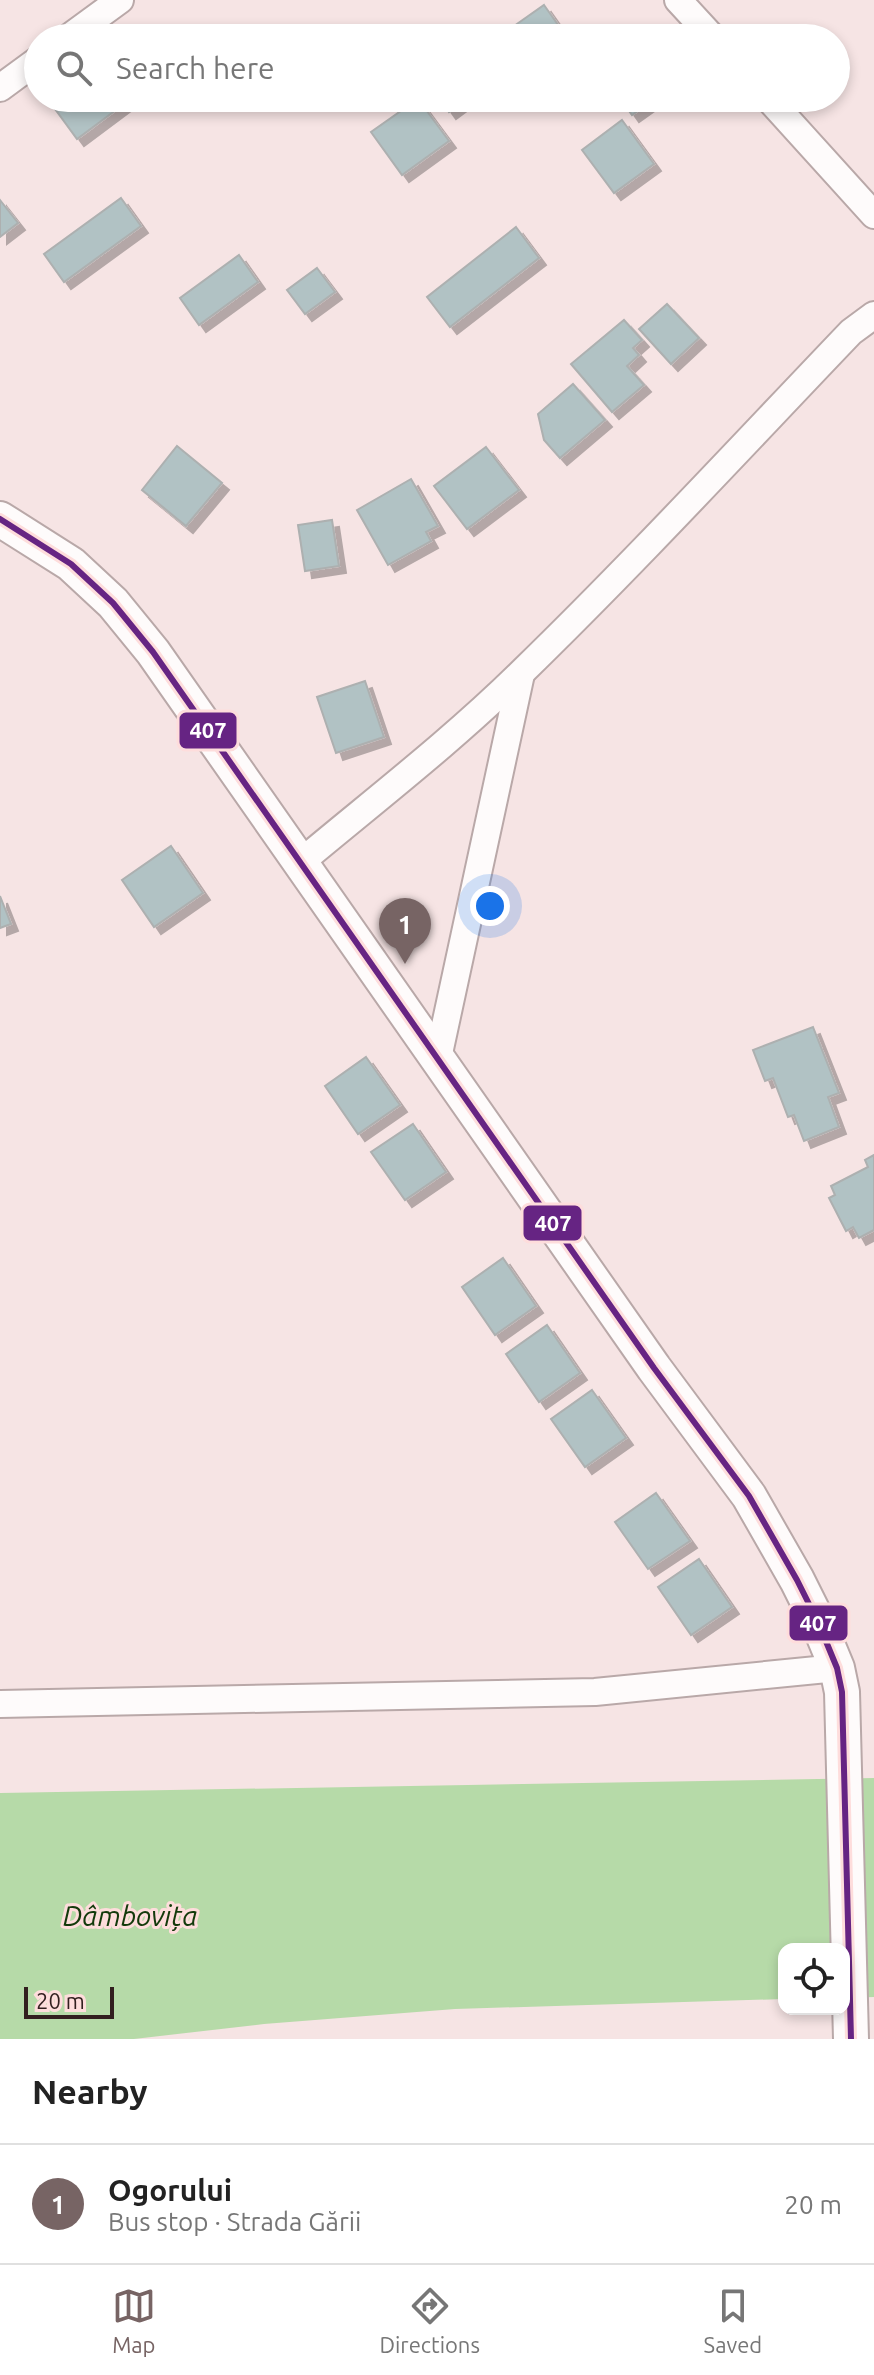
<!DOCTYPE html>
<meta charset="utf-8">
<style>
:root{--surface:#fff;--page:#f6f6f6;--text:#222;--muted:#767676;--line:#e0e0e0;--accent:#776464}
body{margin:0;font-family:Ubuntu,sans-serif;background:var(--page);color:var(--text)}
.controls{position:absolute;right:24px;bottom:24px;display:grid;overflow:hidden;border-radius:16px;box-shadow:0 4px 12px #0003}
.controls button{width:72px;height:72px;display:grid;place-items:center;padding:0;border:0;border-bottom:2px solid var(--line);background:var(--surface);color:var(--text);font:40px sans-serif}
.scale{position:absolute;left:24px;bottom:20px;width:90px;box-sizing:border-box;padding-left:8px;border:4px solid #321f1f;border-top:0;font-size:22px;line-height:28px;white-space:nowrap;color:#321f1f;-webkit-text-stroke:6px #fedddc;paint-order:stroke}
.you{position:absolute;left:490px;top:906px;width:28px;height:28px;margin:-20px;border:6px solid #fff;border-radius:50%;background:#1a73e8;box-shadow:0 0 0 12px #1a73e833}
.badge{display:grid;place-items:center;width:52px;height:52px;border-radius:50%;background:var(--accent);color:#fff;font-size:26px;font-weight:700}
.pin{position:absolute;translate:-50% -66px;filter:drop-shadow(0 2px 4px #0008)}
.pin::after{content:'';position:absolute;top:42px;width:28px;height:24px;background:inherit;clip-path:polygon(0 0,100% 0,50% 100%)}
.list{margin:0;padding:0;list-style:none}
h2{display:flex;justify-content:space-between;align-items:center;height:104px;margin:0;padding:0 32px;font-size:34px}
h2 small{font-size:26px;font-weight:400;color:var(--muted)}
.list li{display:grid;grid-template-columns:52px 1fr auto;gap:24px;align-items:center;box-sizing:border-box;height:120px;padding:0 32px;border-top:2px solid var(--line)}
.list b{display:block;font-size:30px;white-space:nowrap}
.list p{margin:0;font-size:26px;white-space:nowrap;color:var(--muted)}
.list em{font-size:26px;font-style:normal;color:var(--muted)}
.icon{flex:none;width:44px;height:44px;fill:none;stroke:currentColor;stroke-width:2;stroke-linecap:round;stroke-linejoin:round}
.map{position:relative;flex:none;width:874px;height:2039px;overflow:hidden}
.search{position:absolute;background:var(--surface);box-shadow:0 4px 12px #0003;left:24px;right:24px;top:24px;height:88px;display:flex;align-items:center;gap:20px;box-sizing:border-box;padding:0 28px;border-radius:44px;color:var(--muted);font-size:30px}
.sheet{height:224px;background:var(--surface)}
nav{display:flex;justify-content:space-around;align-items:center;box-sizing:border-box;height:112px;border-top:2px solid var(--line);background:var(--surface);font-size:22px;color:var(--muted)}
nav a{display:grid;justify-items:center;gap:4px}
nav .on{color:var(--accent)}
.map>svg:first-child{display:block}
.water{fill:#b6daa8}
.building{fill:#b1c2c4;stroke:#adb0b0;stroke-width:2;filter:url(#shadow)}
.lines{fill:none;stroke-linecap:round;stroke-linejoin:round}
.minor-casing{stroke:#b9a8a8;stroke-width:30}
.tertiary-casing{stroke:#b9a8a8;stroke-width:38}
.minor{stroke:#fefbfb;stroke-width:26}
.tertiary{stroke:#fefbfb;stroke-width:34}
.bus-1-casing{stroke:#fedddc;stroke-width:12}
.bus-1{stroke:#662483;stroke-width:6}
.labels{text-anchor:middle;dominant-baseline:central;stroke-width:6;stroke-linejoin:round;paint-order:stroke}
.water-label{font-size:28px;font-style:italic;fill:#133a0b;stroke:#fedddc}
.line-badge{stroke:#fedddc;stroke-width:3}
.badge-label{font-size:22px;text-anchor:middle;font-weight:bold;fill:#fff}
</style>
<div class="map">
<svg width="874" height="2039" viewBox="0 0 874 2039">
<defs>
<filter id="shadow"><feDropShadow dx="7" dy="7" stdDeviation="0" flood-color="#0004"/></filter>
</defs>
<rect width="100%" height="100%" fill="#f6e4e4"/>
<path class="water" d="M874 1778V1997L844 1998V1949H784V1999L455 2009 264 2024 134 2039H0V1793Z"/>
<g class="building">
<path d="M544 5 563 32 554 38H497Z"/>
<path d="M47 98H132L77 139Z"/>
<path d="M439 98H468L449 112Z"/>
<path d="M620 98H656L632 115Z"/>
<path d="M418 99 449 141 402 175 371 132Z"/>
<path d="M622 120 654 164 614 193 582 150Z"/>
<path d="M121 198 141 226 64 282 44 254Z"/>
<path d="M0 200 18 223 0 237Z"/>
<path d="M516 227 539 258 450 327 427 297Z"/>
<path d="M239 255 258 282 199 325 180 298Z"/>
<path d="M317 268 335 292 305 314 287 290Z"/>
<path d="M667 304 699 338 671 364 639 329Z"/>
<path d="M624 320 642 340 633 348 639 355 627 366 644 385 612 412 571 364Z"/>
<path d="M573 384 605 420 560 458 544 440 538 414Z"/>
<path d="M177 446 222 483 186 526 142 490Z"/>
<path d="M486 447 519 490 467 529 434 486Z"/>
<path d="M411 479 438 526 426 532 431 541 388 565 357 510Z"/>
<path d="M332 520 339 566 305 571 298 525Z"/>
<path d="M365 681 384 737 336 753 317 697Z"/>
<path d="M171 846 203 893 154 927 122 880Z"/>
<path d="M0 896 11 924 0 928Z"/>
<path d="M813 1027 839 1093 828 1097 839 1127 804 1141 794 1115 788 1117 773 1078 765 1081 753 1050Z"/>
<path d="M366 1057 400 1105 358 1134 325 1086Z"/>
<path d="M413 1124 446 1172 405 1200 371 1152Z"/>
<path d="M874 1155V1230L859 1238 853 1227 846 1231 829 1198 835 1195 831 1186 868 1167 865 1160Z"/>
<path d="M503 1258 536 1306 495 1335 462 1287Z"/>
<path d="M547 1325 580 1373 539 1402 506 1354Z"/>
<path d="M592 1390 626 1438 585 1467 551 1419Z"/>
<path d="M656 1493 690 1541 648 1569 615 1522Z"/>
<path d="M699 1559 732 1607 691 1635 658 1587Z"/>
</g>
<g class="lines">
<g class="minor-casing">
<g id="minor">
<path d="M678 0 713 38"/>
<path d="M68 38 120 0"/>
<path d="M0 88 38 60"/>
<path d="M768 98 874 215"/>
<path d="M301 862C375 800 453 740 522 672 635 562 742 446 851 332L874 315"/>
<path d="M438 1058 521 674"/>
<path d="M0 1704 595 1692 837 1668"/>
</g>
</g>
<g class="tertiary-casing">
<path id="tertiary" d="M0 519 71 564 113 603 153 652 654 1368 749 1496 797 1580 818 1622 837 1668 842 1692 851 2039"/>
</g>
<use href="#minor" class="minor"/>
<use href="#tertiary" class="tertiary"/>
<g class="bus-1-casing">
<path id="bus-1" d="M0 519 71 564 113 603 153 652 654 1368 749 1496 797 1580 818 1622 837 1668 842 1692 851 2039"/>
</g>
<use href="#bus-1" class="bus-1"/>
</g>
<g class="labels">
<g class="water-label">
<text x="130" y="1915">Dâmbovița</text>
</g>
</g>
<g class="line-badge">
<rect x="178" y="711" width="60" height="39" rx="8" fill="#662483"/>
<rect x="522" y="1204" width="61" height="38" rx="8" fill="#662483"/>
<rect x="788" y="1604" width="61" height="38" rx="8" fill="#662483"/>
</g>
<g class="badge-label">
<text x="208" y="738">407</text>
<text x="553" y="1231">407</text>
<text x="818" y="1631">407</text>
</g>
</svg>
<div class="controls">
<button><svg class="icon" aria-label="locate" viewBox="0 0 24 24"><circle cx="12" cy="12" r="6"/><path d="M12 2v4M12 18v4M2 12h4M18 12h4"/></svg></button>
</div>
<div class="scale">20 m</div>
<div class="you"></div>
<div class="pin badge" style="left:405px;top:964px">1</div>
<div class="search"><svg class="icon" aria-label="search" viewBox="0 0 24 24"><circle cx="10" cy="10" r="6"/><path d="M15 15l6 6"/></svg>Search here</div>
</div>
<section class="sheet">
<h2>Nearby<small></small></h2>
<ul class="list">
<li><span class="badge">1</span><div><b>Ogorului</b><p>Bus stop · Strada Gării</p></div><em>20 m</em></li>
</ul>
</section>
<nav>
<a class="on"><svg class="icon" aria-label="map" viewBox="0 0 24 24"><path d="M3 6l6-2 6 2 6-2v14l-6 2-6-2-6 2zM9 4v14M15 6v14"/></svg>Map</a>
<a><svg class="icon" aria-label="directions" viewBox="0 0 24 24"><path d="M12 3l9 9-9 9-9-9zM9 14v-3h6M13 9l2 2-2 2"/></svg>Directions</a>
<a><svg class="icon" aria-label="saved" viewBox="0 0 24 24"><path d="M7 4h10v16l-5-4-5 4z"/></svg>Saved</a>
</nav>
